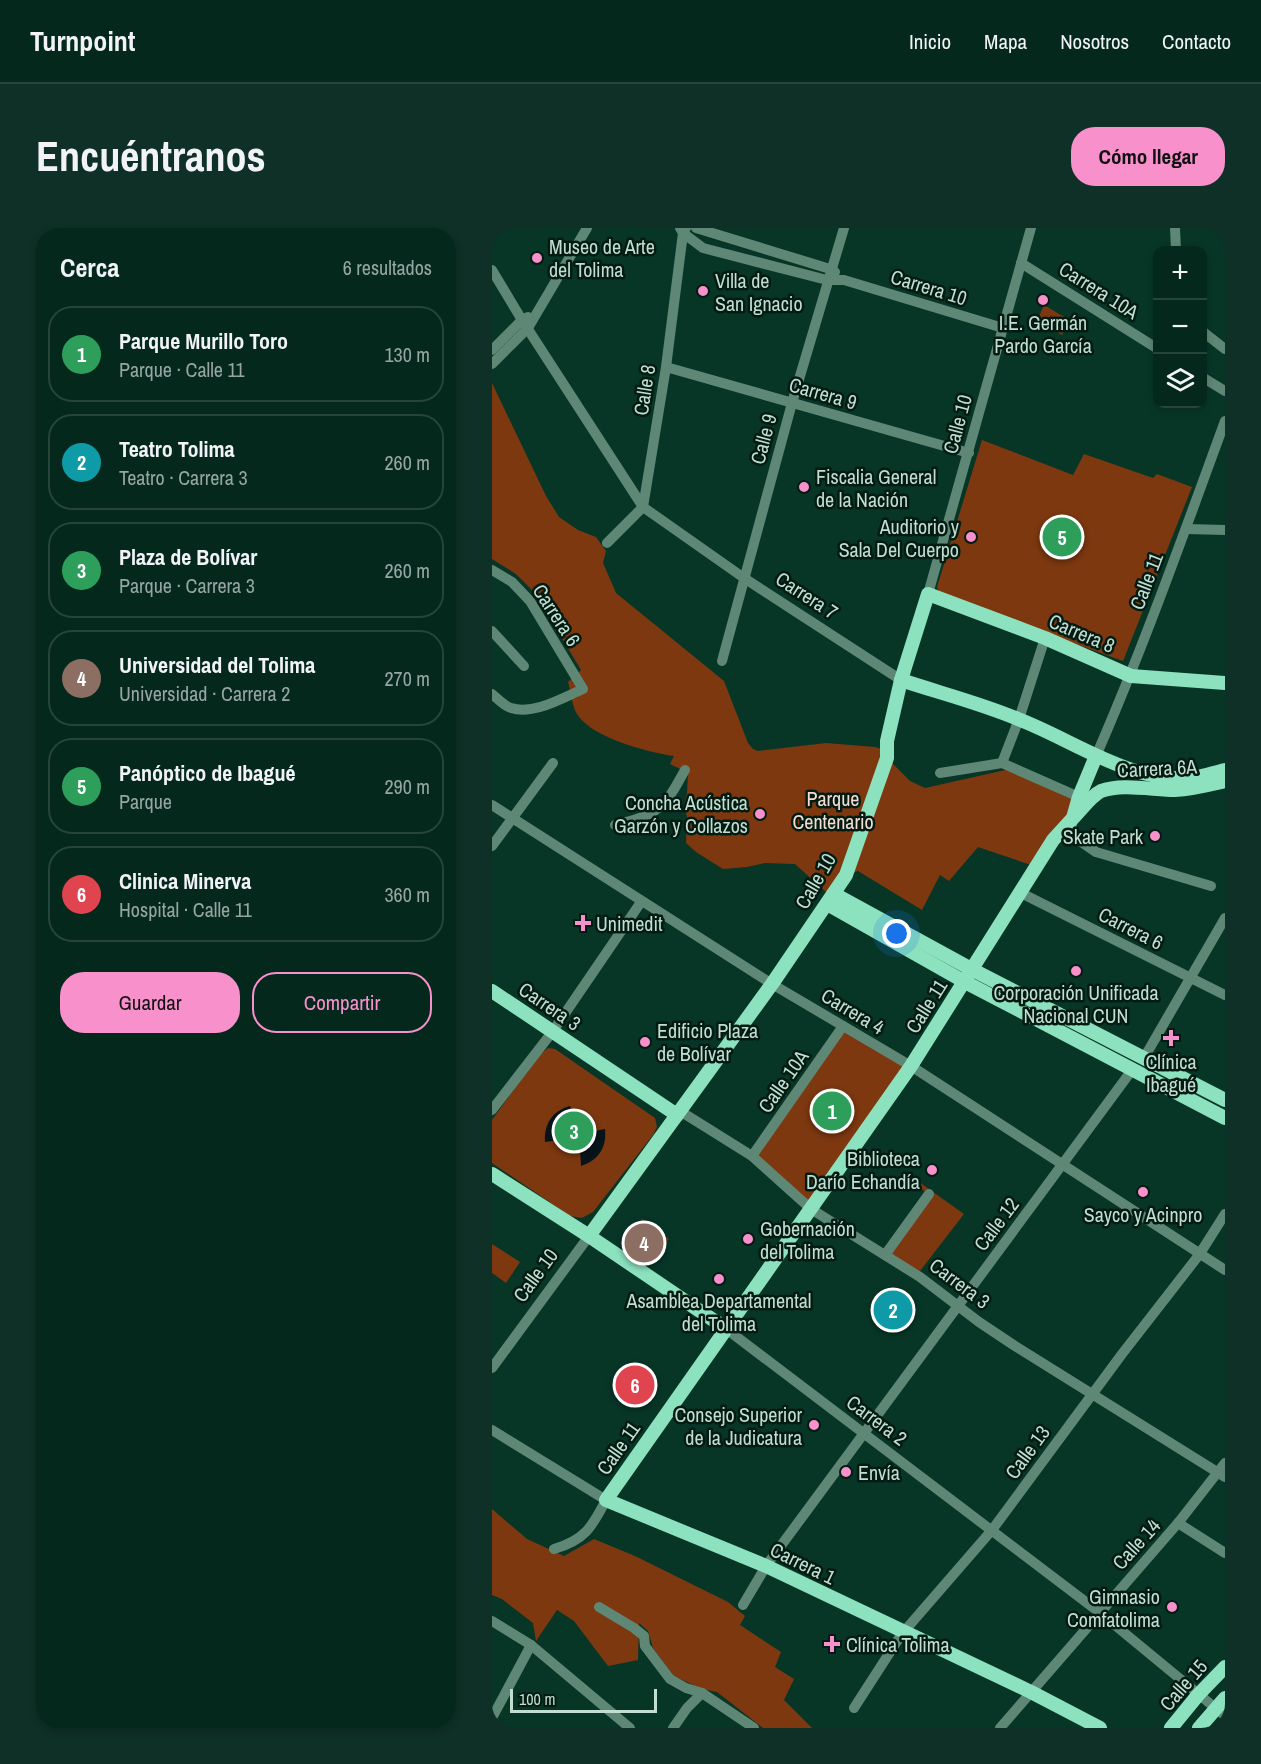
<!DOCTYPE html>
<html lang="es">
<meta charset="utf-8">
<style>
:root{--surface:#05281d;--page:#0e3026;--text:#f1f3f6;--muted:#97a6a4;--line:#26443b;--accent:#f890cb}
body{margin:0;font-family:"Archivo Narrow",sans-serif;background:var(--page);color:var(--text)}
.controls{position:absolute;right:18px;top:18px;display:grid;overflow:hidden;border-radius:12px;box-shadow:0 3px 9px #0003}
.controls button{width:54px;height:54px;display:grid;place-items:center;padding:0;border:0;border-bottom:2px solid var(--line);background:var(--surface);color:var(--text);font:30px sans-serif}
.scale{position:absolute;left:18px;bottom:15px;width:147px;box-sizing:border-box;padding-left:6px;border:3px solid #c1ded1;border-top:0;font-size:16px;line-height:21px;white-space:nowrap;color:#c1ded1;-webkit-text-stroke:4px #031b12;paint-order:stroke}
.you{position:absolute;left:405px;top:706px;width:21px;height:21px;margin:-15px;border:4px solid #fff;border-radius:50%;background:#1a73e8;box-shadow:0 0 0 9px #1a73e833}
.badge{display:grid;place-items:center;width:39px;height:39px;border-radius:50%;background:var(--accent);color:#fff;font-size:20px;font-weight:700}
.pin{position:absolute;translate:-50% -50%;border:3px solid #fff;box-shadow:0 2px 6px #0006}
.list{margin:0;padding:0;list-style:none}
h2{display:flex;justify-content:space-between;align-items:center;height:78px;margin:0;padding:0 24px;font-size:26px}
h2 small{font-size:20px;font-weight:400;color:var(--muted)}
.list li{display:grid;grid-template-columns:39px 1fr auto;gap:18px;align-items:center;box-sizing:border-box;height:96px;margin:0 12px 12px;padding:0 12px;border:2px solid var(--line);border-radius:24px}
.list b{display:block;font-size:22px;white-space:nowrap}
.list p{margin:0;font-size:20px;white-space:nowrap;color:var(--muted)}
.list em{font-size:20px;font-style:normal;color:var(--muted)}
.actions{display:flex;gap:12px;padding:18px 24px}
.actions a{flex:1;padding:14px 0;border:2px solid var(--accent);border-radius:24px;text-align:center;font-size:21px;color:var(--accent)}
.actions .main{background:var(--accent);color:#111}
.icon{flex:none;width:33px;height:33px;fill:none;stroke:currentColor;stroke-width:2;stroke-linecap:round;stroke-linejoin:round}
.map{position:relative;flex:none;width:733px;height:1500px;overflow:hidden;border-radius:24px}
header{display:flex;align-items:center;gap:36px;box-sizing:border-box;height:84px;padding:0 30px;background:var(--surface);border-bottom:2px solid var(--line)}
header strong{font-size:28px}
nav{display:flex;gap:33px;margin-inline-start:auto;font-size:21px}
.intro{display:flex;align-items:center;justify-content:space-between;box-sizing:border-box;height:144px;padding:0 36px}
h1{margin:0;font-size:42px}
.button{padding:15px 27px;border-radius:24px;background:var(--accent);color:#111;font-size:21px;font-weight:700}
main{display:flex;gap:36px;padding:0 36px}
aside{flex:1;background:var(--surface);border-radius:24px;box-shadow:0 3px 9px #0003}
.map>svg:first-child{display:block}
.green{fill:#7d3810}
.water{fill:#07151a}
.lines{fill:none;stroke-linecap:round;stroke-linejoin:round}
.minor{stroke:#5f8776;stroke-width:10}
.major{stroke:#8ce2be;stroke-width:14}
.poi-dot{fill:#f890cb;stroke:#031b12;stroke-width:2}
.labels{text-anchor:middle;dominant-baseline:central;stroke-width:5;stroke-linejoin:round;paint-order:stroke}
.poi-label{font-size:20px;fill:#c1ded1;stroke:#031b12;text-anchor:start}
.street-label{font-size:20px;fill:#c1ded1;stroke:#031b12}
.park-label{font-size:20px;fill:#f4ddd3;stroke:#031b12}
</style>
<header>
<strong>Turnpoint</strong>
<nav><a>Inicio</a><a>Mapa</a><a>Nosotros</a><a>Contacto</a></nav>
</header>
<div class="intro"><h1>Encuéntranos</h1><a class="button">Cómo llegar</a></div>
<main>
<aside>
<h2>Cerca<small>6 resultados</small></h2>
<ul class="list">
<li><span class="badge" style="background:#2e9e5b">1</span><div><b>Parque Murillo Toro</b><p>Parque · Calle 11</p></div><em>130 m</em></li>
<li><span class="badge" style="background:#0f9aa8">2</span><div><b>Teatro Tolima</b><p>Teatro · Carrera 3</p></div><em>260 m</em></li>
<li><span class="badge" style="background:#2e9e5b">3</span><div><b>Plaza de Bolívar</b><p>Parque · Carrera 3</p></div><em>260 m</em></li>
<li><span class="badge" style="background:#8d6e63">4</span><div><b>Universidad del Tolima</b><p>Universidad · Carrera 2</p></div><em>270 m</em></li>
<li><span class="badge" style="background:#2e9e5b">5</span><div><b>Panóptico de Ibagué</b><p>Parque</p></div><em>290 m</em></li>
<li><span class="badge" style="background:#e0444e">6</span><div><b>Clinica Minerva</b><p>Hospital · Calle 11</p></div><em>360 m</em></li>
</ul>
<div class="actions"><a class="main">Guardar</a><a>Compartir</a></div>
</aside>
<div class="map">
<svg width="733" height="1500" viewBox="0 0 733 1500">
<rect width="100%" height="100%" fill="#073627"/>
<g class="green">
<path d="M552 77 579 93 570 107 545 93Z"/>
<path d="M0 155 54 268 67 289 86 302 104 309 114 323 111 335 124 365 232 453 256 515 261 521 266 523 334 515 383 519 390 521 395 530 418 553 433 560 518 541 587 569 561 612 539 637 486 619 457 653 448 647 430 682 366 643 354 647 342 666 334 664 303 636 273 635 255 639 231 641 204 624 194 615 195 589 192 577 195 565 196 545 178 536 182 528C155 524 100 510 85 486 80 478 79 464 76 454L89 442 43 365 24 346 0 331Z"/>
<path d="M490 212 581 247 592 226 661 250 665 246 700 259 631 433 448 367 445 359Z"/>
<path d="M351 798 419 838 319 981 260 928Z"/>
<path d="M56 820 63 821 163 890 165 899 161 907 101 984 90 990 78 988 0 935V892L47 827Z"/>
<path d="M413 944 472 986 428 1043 393 1027 437 966 410 948Z"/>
<path d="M150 991 177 1011 165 1027 137 1008Z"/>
<path d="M0 1016 28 1034 14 1055 0 1045Z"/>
<path d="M0 1281 35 1311 72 1328 102 1311 143 1328 236 1374 253 1388 248 1397 289 1424 283 1439 302 1451 292 1472 320 1500H271L225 1464 210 1461 182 1448 161 1420 156 1403 147 1395 146 1432 116 1438 82 1393 65 1382 44 1413 41 1395 10 1371 0 1367Z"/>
</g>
<g class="water">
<path d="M78 878 82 895 75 901 74 911 53 914C52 896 60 883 78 878Z"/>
<path d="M113 901C115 919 107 932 89 938L88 920 96 915 98 904Z"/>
</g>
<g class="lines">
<g class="minor">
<path d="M188 0 191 5 211 20 335 52H352L511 100"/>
<path d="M204 0 338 41 343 44"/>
<path d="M683 0 684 22"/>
<path d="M529 35 666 121"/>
<path d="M0 42 30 92 151 279 252 350 409 452"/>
<path d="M710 103 733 121"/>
<path d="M0 122 30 92 36 89"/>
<path d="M0 136 36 100 95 0"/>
<path d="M174 139 477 225"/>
<path d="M710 149 733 163"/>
<path d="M695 301 733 302"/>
<path d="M115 315 151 279 174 139 191 5 194 0"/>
<path d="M0 342 20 354 38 373 91 461C70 470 42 487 19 480 12 478 6 471 0 466"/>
<path d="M436 366 539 0"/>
<path d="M0 403 32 438"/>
<path d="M230 433 300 175 352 0"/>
<path d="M604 528C652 418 692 305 733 193"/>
<path d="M510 535 527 491 553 410"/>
<path d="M448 545 510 535 587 569H593"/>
<path d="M0 577 280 756 419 838 733 1042"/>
<path d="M581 590 579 603 585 611 604 624 719 658"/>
<path d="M123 597C139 593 160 588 172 575 181 566 187 552 193 542"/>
<path d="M0 618 61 535"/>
<path d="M529 665 733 767"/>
<path d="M652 830 733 690"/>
<path d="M0 882 61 803 149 674"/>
<path d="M188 883 260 928 319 981 428 1049 487 1094 523 1118 733 1249"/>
<path d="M260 928 351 798"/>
<path d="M393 1027 437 966"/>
<path d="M233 1100 607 1384 733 1488"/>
<path d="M0 1140 97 1008"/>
<path d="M0 1202 114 1272C100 1299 93 1312 62 1321"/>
<path d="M686 1295 733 1325"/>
<path d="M251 1377 274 1338 640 842"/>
<path d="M107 1379 142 1400 152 1408 153 1418 178 1451 194 1460 210 1465 262 1500"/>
<path d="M0 1393 39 1417 138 1500"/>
<path d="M362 1480 409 1407 500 1302 630 1126 707 1027 733 986"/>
<path d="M0 1490 39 1417"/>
<path d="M181 1500 195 1480 210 1465"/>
<path d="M508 1500 686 1295 733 1235"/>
</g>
<g class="major">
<path d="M409 452C448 465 488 475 526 491 584 513 641 558 706 549 715 547 724 544 733 542"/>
<path d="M604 528 587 569 581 590 561 612 419 838 114 1272 274 1338 539 1464 608 1500"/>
<path d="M582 589C590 581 599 568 609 563 629 555 662 562 683 562 701 561 716 557 733 553"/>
<path d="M342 666 481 742 733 872"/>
<path d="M335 676 473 754 733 890"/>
<path d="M0 763 185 887"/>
<path d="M0 946 94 1006 233 1100"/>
<path d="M97 1008 280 756 354 647 395 530V513L409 452 436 366 553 410 639 448 733 455"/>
<path d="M679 1500 706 1467 733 1439"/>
<path d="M707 1500 733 1470"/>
</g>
</g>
<g class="poi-dot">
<circle cx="45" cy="30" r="6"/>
<circle cx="211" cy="63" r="6"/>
<circle cx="551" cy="72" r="6"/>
<circle cx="312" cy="259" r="6"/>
<circle cx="479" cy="309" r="6"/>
<circle cx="268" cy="586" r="6"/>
<circle cx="663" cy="608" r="6"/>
<path d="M88 686h6v6h6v6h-6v6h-6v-6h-6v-6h6z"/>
<circle cx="584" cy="743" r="6"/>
<path d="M676 801h6v6h6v6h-6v6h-6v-6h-6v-6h6z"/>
<circle cx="153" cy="814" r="6"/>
<circle cx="440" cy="942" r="6"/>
<circle cx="651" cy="964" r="6"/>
<circle cx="256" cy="1011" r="6"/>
<circle cx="227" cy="1051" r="6"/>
<circle cx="322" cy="1197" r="6"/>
<circle cx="354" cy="1244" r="6"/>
<circle cx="680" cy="1379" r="6"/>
<path d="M337 1407h6v6h6v6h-6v6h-6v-6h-6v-6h6z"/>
</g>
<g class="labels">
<g class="poi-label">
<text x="57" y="18">Museo de Arte<tspan x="57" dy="23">del Tolima</tspan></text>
<text x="223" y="52">Villa de<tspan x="223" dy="23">San Ignacio</tspan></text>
<text x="551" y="94" text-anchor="middle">I.E. Germán<tspan x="551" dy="23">Pardo García</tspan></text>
<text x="324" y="248">Fiscalia General<tspan x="324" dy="23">de la Nación</tspan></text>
<text x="467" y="298" text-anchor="end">Auditorio y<tspan x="467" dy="23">Sala Del Cuerpo</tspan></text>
<text x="256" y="574" text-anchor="end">Concha Acústica<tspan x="256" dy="23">Garzón y Collazos</tspan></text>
<text x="651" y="608" text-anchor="end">Skate Park</text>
<text x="104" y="695">Unimedit</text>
<text x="584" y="764" text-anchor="middle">Corporación Unificada<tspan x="584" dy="23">Nacional CUN</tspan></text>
<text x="165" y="802">Edificio Plaza<tspan x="165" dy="23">de Bolívar</tspan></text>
<text x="679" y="833" text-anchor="middle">Clínica<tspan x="679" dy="23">Ibagué</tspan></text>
<text x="428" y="930" text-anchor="end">Biblioteca<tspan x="428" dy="23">Darío Echandía</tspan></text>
<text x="651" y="986" text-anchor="middle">Sayco y Acinpro</text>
<text x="268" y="1000">Gobernación<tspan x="268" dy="23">del Tolima</tspan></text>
<text x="227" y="1072" text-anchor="middle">Asamblea Departamental<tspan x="227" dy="23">del Tolima</tspan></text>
<text x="310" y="1186" text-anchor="end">Consejo Superior<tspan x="310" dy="23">de la Judicatura</tspan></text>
<text x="366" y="1244">Envía</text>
<text x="668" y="1368" text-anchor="end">Gimnasio<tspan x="668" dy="23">Comfatolima</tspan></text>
<text x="354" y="1416">Clínica Tolima</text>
</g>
<g class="street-label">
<text transform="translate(437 59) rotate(17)">Carrera 10</text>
<text transform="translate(607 62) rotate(32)">Carrera 10A</text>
<text transform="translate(152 162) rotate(-81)">Calle 8</text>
<text transform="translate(331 165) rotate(16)">Carrera 9</text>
<text transform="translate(465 196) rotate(-75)">Calle 10</text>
<text transform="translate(271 211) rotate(-75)">Calle 9</text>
<text transform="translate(654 353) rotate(-69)">Calle 11</text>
<text transform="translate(315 367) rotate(33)">Carrera 7</text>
<text transform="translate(65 387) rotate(57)">Carrera 6</text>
<text transform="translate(590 405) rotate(23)">Carrera 8</text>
<text transform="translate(665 540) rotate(-3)">Carrera 6A</text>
<text transform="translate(323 653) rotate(-60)">Calle 10</text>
<text transform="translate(639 700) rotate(27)">Carrera 6</text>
<text transform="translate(58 778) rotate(34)">Carrera 3</text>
<text transform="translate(434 778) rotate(-58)">Calle 11</text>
<text transform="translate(361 783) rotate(31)">Carrera 4</text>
<text transform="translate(291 853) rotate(-55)">Calle 10A</text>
<text transform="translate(504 996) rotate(-53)">Calle 12</text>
<text transform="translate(43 1047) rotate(-54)">Calle 10</text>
<text transform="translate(468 1055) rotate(37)">Carrera 3</text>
<text transform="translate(385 1192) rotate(37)">Carrera 2</text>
<text transform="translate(126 1220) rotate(-55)">Calle 11</text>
<text transform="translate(535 1224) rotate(-54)">Calle 13</text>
<text transform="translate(644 1316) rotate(-48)">Calle 14</text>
<text transform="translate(311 1335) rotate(26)">Carrera 1</text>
<text transform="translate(691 1457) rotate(-49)">Calle 15</text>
</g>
<g class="park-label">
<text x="341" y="570">Parque<tspan x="341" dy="23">Centenario</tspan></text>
</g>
</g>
</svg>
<div class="controls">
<button>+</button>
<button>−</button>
<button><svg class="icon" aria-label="layers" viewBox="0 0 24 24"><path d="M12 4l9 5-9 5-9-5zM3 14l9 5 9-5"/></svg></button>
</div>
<div class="scale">100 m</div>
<div class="you"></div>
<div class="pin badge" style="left:340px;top:883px;background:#2e9e5b">1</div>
<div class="pin badge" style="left:401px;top:1082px;background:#0f9aa8">2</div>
<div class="pin badge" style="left:82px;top:903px;background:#2e9e5b">3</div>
<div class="pin badge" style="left:152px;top:1015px;background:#8d6e63">4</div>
<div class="pin badge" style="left:570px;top:309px;background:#2e9e5b">5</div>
<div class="pin badge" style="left:143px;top:1157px;background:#e0444e">6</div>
</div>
</main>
